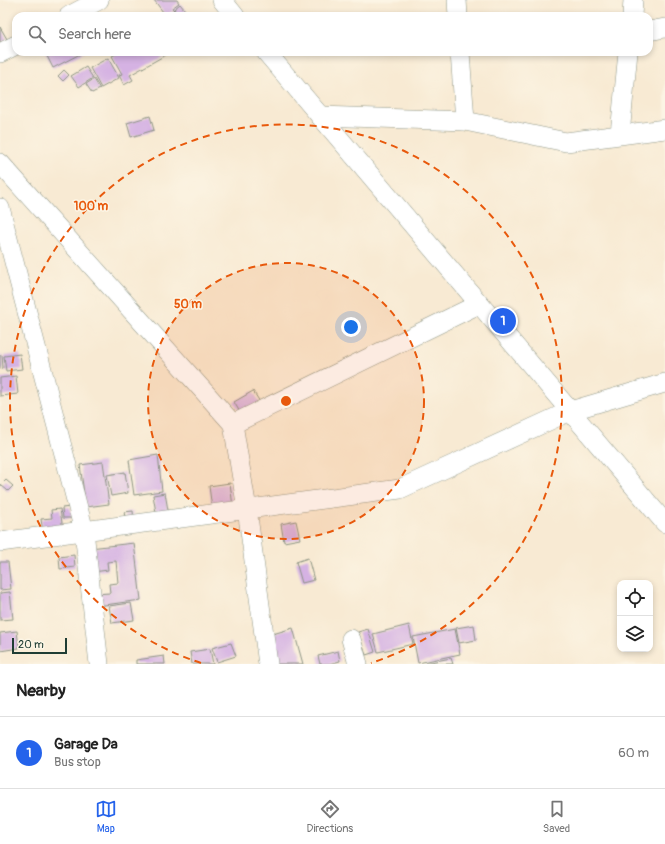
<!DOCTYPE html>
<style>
:root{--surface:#fff;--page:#f2f2f2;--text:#222;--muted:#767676;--line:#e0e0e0;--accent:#2563eb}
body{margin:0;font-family:Pangolin,sans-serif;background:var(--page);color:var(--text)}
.controls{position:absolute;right:12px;bottom:12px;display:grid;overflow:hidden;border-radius:8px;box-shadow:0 2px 6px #0003}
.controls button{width:36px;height:36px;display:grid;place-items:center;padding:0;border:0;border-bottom:1px solid var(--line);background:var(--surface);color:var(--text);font:20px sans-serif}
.scale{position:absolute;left:12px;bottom:10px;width:55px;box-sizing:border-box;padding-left:4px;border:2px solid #1f3d34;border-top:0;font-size:11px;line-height:14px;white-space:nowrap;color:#1f3d34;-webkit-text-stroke:3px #fcf5e5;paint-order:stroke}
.you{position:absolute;left:351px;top:327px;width:14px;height:14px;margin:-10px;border:3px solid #fff;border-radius:50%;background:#1a73e8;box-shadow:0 0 0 6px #1a73e833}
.badge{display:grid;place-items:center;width:26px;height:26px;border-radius:50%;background:var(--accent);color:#fff;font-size:13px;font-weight:700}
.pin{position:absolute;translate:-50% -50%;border:2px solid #fff;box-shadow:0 1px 4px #0006}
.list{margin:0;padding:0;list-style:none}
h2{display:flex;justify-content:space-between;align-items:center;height:52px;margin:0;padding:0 16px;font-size:17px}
h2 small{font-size:13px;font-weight:400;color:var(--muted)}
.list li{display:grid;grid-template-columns:26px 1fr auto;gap:12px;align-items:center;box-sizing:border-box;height:72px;padding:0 16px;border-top:1px solid var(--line)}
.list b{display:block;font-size:15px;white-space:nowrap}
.list p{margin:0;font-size:13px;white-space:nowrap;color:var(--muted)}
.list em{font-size:13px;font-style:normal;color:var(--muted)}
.icon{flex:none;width:22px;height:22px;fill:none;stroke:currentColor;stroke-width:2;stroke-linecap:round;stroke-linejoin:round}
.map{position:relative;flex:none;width:665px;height:664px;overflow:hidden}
.search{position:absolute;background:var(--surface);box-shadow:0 2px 6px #0003;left:12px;right:12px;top:12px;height:44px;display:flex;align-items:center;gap:10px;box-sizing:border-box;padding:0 14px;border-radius:12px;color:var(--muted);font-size:15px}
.sheet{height:124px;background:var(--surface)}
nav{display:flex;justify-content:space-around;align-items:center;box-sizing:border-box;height:56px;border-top:1px solid var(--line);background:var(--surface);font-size:11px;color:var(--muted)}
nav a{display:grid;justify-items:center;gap:2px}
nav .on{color:var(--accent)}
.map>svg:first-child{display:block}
.building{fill:#d5b2e3}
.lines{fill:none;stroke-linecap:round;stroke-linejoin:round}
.street-casing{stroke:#8c9484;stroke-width:20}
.street{stroke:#fff;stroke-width:19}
.ring{fill:none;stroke:#e8590c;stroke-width:2;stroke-dasharray:7 5}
.centre{fill:#e8590c;stroke:#fcf5e5;stroke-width:2}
.ring-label{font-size:12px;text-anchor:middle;font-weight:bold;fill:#e8590c;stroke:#fcf5e5;stroke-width:3;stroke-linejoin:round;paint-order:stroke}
</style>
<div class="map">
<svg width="665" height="664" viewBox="0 0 665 664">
<rect width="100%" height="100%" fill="#fcf5e5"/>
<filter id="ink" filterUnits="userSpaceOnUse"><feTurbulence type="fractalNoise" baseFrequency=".025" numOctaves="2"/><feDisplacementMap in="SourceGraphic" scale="8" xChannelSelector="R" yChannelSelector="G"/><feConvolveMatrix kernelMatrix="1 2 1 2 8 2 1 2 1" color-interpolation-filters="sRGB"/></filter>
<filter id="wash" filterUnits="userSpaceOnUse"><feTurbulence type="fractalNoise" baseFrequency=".012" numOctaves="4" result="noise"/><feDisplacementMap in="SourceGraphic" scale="16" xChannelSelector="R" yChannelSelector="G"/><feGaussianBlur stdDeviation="0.9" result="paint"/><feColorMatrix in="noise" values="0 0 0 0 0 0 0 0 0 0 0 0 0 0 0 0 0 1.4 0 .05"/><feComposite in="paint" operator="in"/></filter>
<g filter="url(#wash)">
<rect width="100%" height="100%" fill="#f8ead3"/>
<g id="blocks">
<g class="building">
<path d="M154 0H177L179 3 172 8 174 10 166 16Z"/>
<path d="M180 4 190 16H170L175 11 174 9Z"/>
<path d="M0 27 7 39 0 43Z"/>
<path d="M45 52H84L53 68Z"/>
<path d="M120 52H171L130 75 133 80 124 85 119 75 122 74 112 56Z"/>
<path d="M108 58 119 78 101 88 90 68Z"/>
<path d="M86 67 93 78 79 87 71 76Z"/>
<path d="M64 70 69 75 63 81 58 76Z"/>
<path d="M94 79 100 89 92 93 86 84Z"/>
<path d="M150 116 154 130 131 137 127 123Z"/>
<path d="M20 354 22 369 6 371 4 356Z"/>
<path d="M2 355 3 368 0 369V356Z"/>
<path d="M16 376 18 394 0 396V378Z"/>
<path d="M253 391 260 402 241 414 234 402Z"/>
<path d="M158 455 162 491 134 495 129 460Z"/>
<path d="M103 462 109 504 86 507 80 465Z"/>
<path d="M125 472 128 493 111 496 107 475Z"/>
<path d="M6 480 13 486 8 491 1 485Z"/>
<path d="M230 483 233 507 212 509 209 486Z"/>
<path d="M165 493 169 516 157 518 153 495Z"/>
<path d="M70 507 72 518H63L62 508Z"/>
<path d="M60 509 63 530 43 533 41 519 52 518 51 510Z"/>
<path d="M133 511 134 521 126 522 124 512Z"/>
<path d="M296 521 300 539 284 542 281 524Z"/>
<path d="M134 543 141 600 97 606 95 594 110 593 109 584 118 583 116 561 107 562 108 570 93 572 90 548Z"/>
<path d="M74 555 75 567 60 569 59 557Z"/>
<path d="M308 558 314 580 302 583 296 562Z"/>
<path d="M0 562H8L11 589 0 590Z"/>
<path d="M10 592 13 619 0 620V593Z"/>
<path d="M131 603 134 620 112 623 109 606Z"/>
<path d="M409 625 413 644 378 652 373 634Z"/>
<path d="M474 625 476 640 459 643 456 628Z"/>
<path d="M293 628 303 664H274L266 636Z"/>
<path d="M368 629 375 652 366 655 358 632Z"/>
<path d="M455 629 460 654 418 663 413 637Z"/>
<path d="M17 631 19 648 0 651V633Z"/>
<path d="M231 643 236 656 217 662 212 648Z"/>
<path d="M210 649 213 664H192L190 652Z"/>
<path d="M338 651 340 661 329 664H320L318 656Z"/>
<path d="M164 656 165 664H136V660Z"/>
<path d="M451 658 453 664H426V663Z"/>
</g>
</g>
</g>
<g filter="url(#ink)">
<use href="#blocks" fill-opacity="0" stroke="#8c9484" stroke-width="1"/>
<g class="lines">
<g class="street-casing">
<g id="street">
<path d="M222 0 235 16"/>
<path d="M457 0 458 16"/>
<path d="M69 16 99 0"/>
<path d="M632 16 633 0"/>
<path d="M649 31 665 28"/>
<path d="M266 52 665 523"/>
<path d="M460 52 465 121"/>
<path d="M0 53 16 45"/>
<path d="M320 116 465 121 566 142 665 129"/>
<path d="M620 134 628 52"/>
<path d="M0 163 233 424 247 509 268 664"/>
<path d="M0 208 84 531 99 664"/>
<path d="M233 424 479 304"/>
<path d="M0 542 400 489 570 411 665 383"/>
<path d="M351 639 358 664"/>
</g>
</g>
<use href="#street" class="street"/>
</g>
</g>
<circle cx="286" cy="401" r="138" fill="#e8590c" fill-opacity=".12"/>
<g class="ring">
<circle cx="286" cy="401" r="138"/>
<path d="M201 663A276 276 0 1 1 371 663"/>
</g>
<circle cx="286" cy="401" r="6" class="centre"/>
<g class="ring-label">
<text x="91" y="210">100 m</text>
<text x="188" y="308">50 m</text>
</g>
</svg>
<div class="controls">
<button><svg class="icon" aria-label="locate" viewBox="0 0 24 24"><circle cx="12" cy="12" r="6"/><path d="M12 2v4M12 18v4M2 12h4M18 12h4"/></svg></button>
<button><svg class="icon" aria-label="layers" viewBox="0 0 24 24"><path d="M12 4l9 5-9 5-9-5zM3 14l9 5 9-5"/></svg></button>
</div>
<div class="scale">20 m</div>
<div class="you"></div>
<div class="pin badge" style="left:503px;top:321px">1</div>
<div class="search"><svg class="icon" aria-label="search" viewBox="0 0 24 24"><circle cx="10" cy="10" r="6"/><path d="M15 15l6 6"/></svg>Search here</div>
</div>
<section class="sheet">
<h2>Nearby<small></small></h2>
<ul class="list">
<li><span class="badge">1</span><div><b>Garage Da</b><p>Bus stop</p></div><em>60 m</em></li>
</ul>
</section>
<nav>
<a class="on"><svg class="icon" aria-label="map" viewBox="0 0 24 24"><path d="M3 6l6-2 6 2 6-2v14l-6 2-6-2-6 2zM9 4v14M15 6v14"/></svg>Map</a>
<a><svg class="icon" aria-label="directions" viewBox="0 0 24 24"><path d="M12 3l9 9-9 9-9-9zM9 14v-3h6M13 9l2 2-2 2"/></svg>Directions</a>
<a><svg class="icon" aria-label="saved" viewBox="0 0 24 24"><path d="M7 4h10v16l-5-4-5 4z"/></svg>Saved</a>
</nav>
